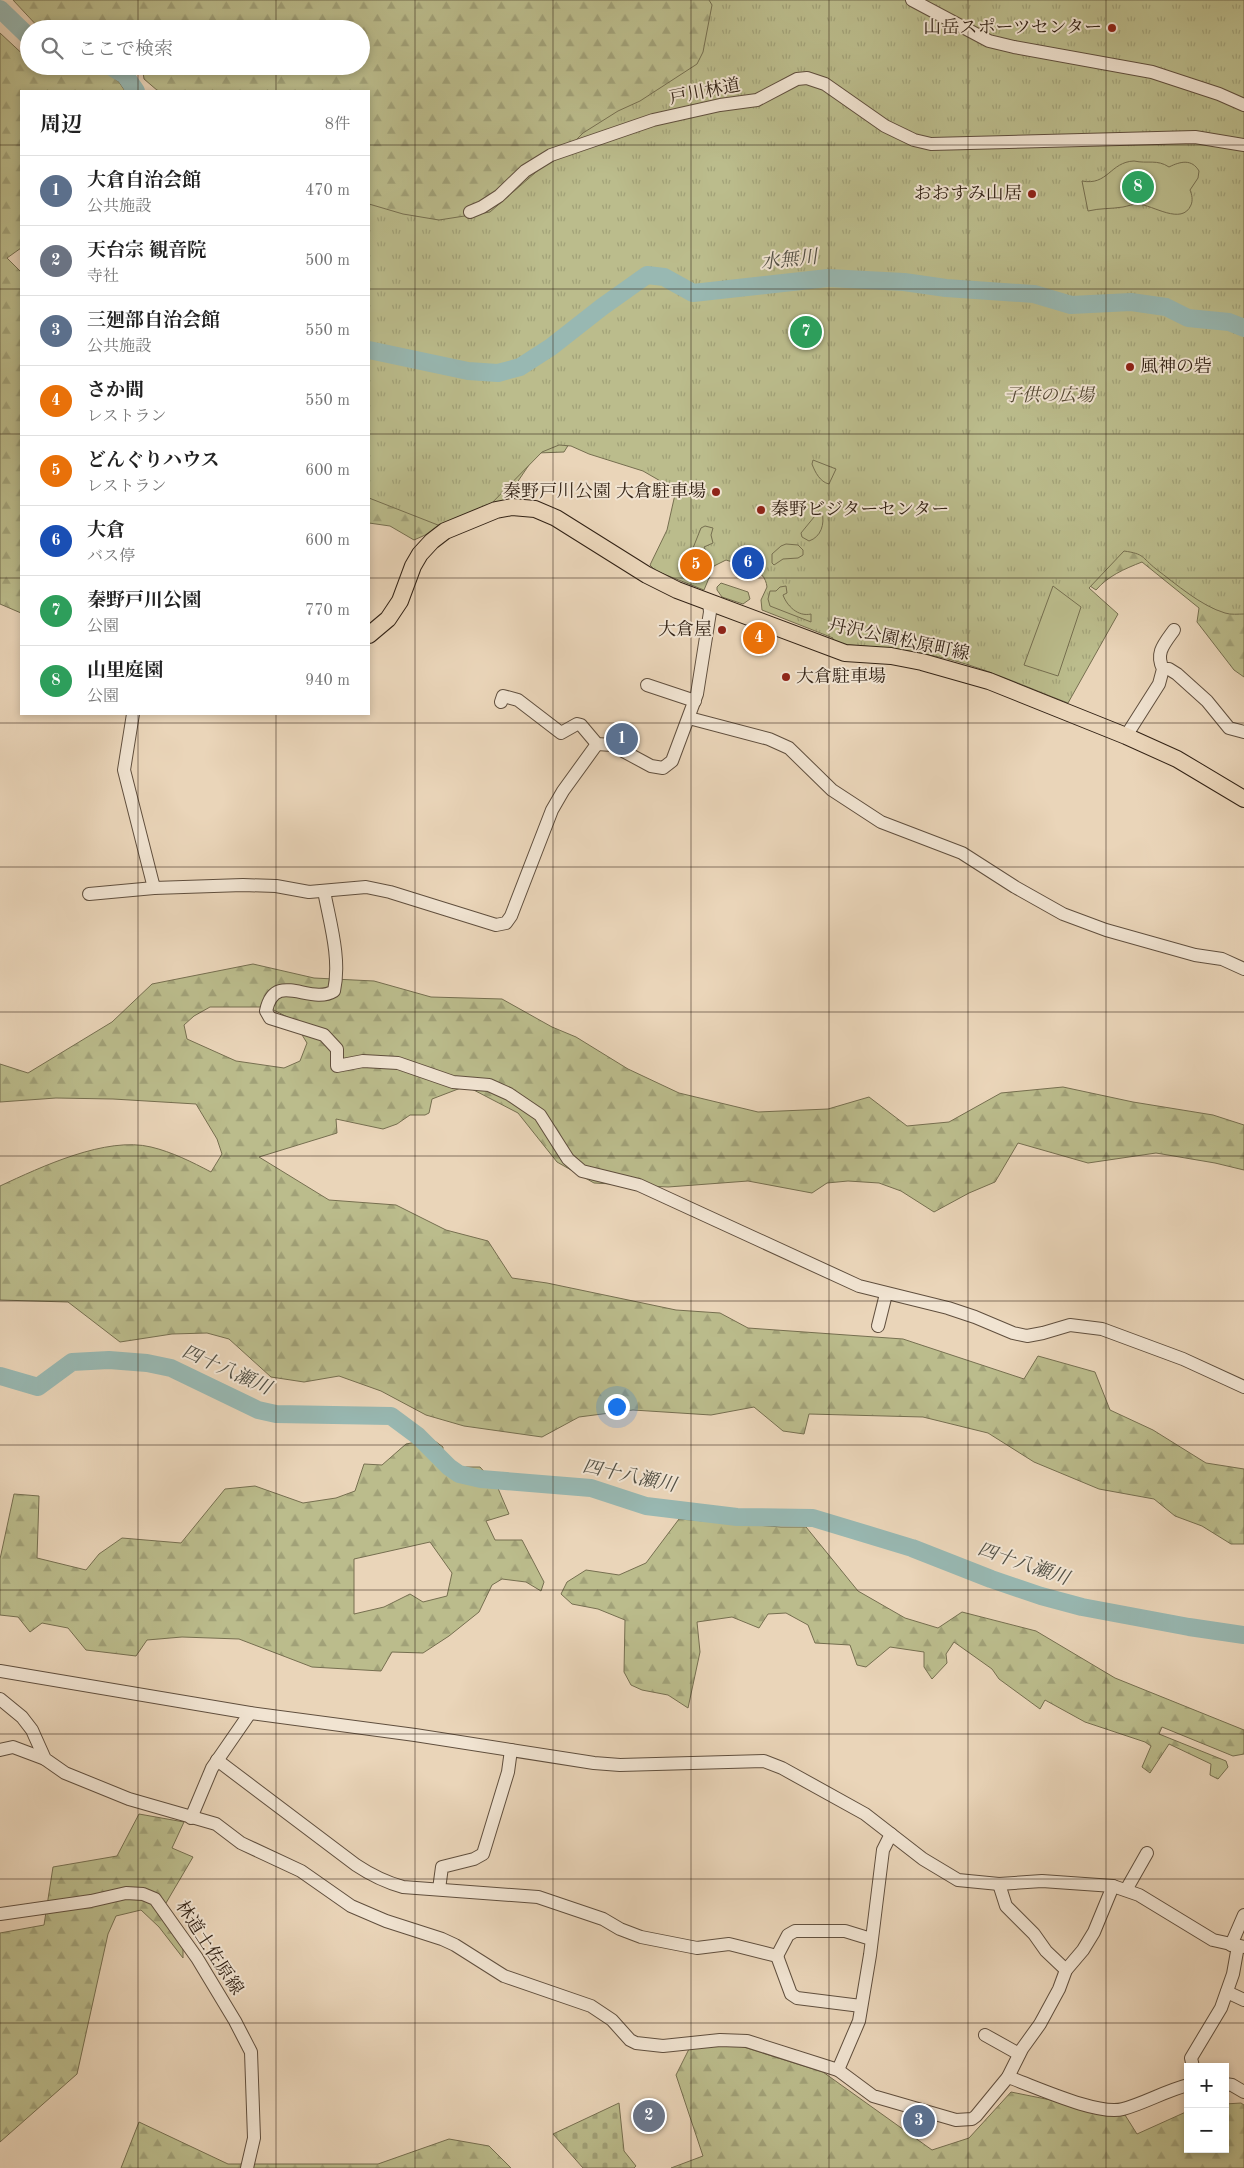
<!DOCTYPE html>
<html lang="ja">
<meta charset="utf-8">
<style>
:root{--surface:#fff;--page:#f2f2f2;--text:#222;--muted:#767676;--line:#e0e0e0;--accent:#0f766e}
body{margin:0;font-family:"Old Standard TT","Noto Serif JP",serif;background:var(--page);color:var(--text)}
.controls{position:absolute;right:15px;bottom:15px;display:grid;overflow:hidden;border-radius:0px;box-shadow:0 2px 8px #0003}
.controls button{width:45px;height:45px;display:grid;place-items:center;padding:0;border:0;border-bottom:1px solid var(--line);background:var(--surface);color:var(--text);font:25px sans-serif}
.you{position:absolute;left:616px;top:1406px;width:18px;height:18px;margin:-12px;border:4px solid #fff;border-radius:50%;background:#1a73e8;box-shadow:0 0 0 8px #1a73e833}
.badge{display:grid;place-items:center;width:32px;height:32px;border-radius:50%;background:var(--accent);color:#fff;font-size:16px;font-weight:700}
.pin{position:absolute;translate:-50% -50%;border:2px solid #fff;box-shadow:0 1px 5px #0006}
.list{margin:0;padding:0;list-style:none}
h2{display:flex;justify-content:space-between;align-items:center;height:65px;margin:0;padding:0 20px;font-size:21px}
h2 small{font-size:16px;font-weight:400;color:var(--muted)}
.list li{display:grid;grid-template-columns:32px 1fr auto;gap:15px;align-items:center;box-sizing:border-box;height:70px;padding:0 20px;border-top:1px solid var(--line)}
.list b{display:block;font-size:19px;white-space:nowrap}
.list p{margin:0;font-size:16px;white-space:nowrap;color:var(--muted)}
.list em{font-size:16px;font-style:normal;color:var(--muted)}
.icon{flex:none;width:28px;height:28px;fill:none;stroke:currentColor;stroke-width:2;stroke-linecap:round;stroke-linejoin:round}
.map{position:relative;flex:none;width:1244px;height:2168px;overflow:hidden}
.search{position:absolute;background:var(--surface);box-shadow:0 2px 8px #0003;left:20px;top:20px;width:350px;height:55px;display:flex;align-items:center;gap:12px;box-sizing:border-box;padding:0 18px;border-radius:28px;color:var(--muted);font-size:19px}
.panel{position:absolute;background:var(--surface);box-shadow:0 2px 8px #0003;left:20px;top:90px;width:350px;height:625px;border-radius:0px}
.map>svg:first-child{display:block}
.forest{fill:url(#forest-firs);stroke:#766f50;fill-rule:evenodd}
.cemetery{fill:url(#cemetery-stones);stroke:#766f50}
.park{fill:url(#park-tufts);stroke:#766f50}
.garden{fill:#bbbc8c;stroke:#766f50}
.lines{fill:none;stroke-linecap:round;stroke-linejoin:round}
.river{stroke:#98b8b2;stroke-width:18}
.minor-casing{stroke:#604f3e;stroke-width:14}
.major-casing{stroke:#322215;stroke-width:18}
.minor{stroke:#f1e4d2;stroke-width:12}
.major{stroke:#ead5b9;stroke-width:16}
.grid{fill:none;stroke:#322215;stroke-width:1;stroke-opacity:0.55}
.poi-dot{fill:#8f2418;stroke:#f1e4d2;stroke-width:2}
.labels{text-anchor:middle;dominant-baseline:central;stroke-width:4;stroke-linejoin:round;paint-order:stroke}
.poi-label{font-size:18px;fill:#322215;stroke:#f1e4d2;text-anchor:end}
.street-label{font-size:18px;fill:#322215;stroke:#f1e4d2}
.park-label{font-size:18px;font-style:italic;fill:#544833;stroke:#f1e4d2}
.water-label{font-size:19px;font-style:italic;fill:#514f44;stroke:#f1e4d2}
</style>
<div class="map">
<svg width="1244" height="2168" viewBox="0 0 1244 2168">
<defs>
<pattern id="forest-firs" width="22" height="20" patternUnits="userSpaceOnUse" patternTransform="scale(1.25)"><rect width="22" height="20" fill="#bbbc8c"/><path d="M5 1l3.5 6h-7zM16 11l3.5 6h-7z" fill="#a1a178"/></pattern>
<pattern id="cemetery-stones" width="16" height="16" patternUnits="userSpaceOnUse" patternTransform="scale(1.25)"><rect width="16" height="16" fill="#bbbc8c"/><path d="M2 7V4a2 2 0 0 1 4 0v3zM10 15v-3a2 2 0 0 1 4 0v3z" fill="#a1a178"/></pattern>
<pattern id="park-tufts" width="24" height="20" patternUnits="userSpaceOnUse" patternTransform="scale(1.25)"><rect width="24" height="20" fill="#bbbc8c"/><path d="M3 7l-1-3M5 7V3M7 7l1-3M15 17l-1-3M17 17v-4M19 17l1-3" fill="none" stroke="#a1a178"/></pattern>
</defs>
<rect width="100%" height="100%" fill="#ead5b9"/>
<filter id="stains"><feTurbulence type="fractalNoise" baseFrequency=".004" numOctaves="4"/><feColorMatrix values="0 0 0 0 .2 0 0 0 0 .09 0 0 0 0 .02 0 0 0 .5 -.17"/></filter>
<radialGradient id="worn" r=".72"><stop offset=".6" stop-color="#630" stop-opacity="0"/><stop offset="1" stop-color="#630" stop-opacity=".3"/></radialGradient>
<g class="forest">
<path d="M13 0H1057L1244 567V677L1234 670 1197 622 1199 608 1142 562C1124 569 1108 576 1096 590L1081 580 582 423 564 452 537 453 506 499 414 540 390 526 369 523V91H158L144 79 142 66H361V29H138L137 25 122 29H40Z"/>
<path d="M0 33 29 60V66H35C53 83 78 66 99 66L119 82 125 91H21V248L7 258 21 272V613L0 604Z"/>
<path d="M253 964 314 978 374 981 431 997 502 999 552 1027 576 1037 628 1069 679 1093 758 1112 828 1109 869 1097 907 1126 949 1122 1001 1093 1063 1087 1133 1102 1213 1115 1244 1125V1170L1215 1163 1156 1153 1088 1163 1018 1143 995 1182 969 1193 934 1212 901 1191 879 1183 848 1181 827 1183 812 1193 748 1181 668 1187 594 1183 557 1162 518 1113 466 1086 432 1099 429 1113 425 1115H410L397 1124 383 1129 336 1119 337 1133 259 1157 329 1200 396 1205 446 1230 488 1241 512 1278 547 1283 676 1310 720 1313 748 1328 903 1339 1024 1379 1038 1356 1095 1372 1110 1410 1153 1430 1206 1463 1244 1469V1544H1231L1202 1526 1175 1516 1154 1499 1099 1489 1034 1462 988 1433 923 1417 809 1414 804 1434 783 1431 754 1407 711 1415 633 1410 579 1417 542 1437 464 1426 426 1415 381 1391 339 1376 304 1382 271 1377 229 1339 207 1333 172 1334 120 1342 68 1302 0 1300V1186C41 1167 106 1136 151 1147 172 1152 192 1162 211 1172L222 1154 217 1139 196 1104 113 1099 56 1098 0 1102V1064L28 1073 112 1022 152 984ZM210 1007H268L293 1020 307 1043 300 1061 284 1068 236 1061 187 1039 184 1025 194 1016Z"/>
<path d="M432 1439 443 1447 442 1467 449 1474 466 1467H480L497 1486 509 1514 486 1521 495 1540H522L544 1582 541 1591 526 1582 502 1579 492 1585 479 1612 449 1636 423 1653 392 1652 381 1671 312 1667 239 1639 182 1637 147 1640 136 1656 86 1650 68 1628 42 1623 30 1632 18 1617 0 1615V1559L14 1494 39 1496 37 1558 86 1570 99 1554 122 1538 181 1543 225 1489 255 1486 303 1503 336 1498 355 1491 364 1464 382 1465 406 1444ZM430 1542 452 1573 447 1596 423 1602 410 1594 384 1607 354 1614V1559Z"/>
<path d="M679 1519 781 1527H806L858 1591 905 1618 938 1628 962 1612 1036 1631 1115 1678 1244 1730V1754L1233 1756 1162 1727 1159 1734 1226 1761 1228 1767 1218 1779 1210 1775 1211 1764 1169 1744 1150 1773 1142 1767 1151 1746 1145 1742 1085 1722 1045 1700 1040 1709 999 1679 992 1669 954 1642 946 1654 947 1663 932 1679 924 1667V1652L890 1647 866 1667 857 1665 850 1645 815 1643 808 1625 786 1613 768 1614 759 1628 732 1617 697 1622 700 1652 688 1708 668 1695 642 1690 631 1685 624 1672 625 1620 598 1609 572 1604 561 1594 567 1582 586 1570 619 1575 646 1563Z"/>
<path d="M139 1814 184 1822 172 1848 193 1857 166 1903 156 1904 183 1948V1958L159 1927 141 1910 116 1916 108 1934 77 2074 0 2142V1933L44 1925 53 1867 117 1856Z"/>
<path d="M734 2044 823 2072 932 2150 969 2138 1011 2092 1125 2115 1137 2134 1188 2111V2149H1225V2104L1241 2103 1244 2105V2168H671L703 2156 676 2075 689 2049Z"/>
<path d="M139 2122 228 2164H378L449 2139 489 2146 511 2168H121Z"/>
</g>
<path class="cemetery" d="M619 2103 624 2151 636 2166 634 2168H583L553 2134Z"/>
<path class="park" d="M709 0H1244V614C1238 614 1231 615 1225 613 1201 606 1176 584 1156 569 1141 557 1145 554 1124 551L1089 588 1118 614 1068 703C1023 686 978 664 930 655 898 648 865 646 831 644L833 638 762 610 761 600 767 587C765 567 741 565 726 560L714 566 704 590 656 571 650 565 667 530 676 490 643 471 589 454 571 446 559 445 542 452 485 510 443 527 369 498V204L403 214 439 220 490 212 543 166 557 159 583 133 618 111 640 101 697 64 703 52 712 5Z"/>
<g class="garden">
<path d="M1134 161C1148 164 1157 159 1169 167 1181 161 1192 159 1199 171L1198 178 1190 190C1192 195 1193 200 1191 205 1182 226 1153 205 1138 204 1133 204 1128 206 1123 207 1111 209 1100 208 1088 211L1082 181C1108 186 1110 162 1134 161Z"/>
<path d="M813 460 836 469 829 484C820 482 815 472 812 464Z"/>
<path d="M819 511 822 512C825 524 821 537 809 541L802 537 801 533Z"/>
<path d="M705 526 713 528 711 535 713 543 704 547 707 553 693 548 701 528Z"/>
<path d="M786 544 798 545 803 550V555L798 558 783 559 774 565 772 563V554L781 546Z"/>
<path d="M721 583 748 592 750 599 743 604 722 597 717 590V587Z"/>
<path d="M786 586 787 593 783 595C787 606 798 617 811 614V622L770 606 768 599 770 591H776L780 587Z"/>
<path d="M1053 586 1081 607 1058 676 1024 665Z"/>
</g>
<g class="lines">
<g class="river">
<path d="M0 9 29 37"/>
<path d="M110 66 125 75 136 91"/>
<path d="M369 350 468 371 498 373 520 367 551 347 602 307 647 275 664 277 693 293 828 278 904 282 946 288 1034 294 1071 305 1131 302 1166 307 1188 318 1229 322 1244 328"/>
<path d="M0 1376 38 1387 72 1362 109 1360 147 1363 171 1368 258 1410 276 1414 391 1416 418 1436 449 1467 459 1474 481 1479 591 1488 646 1506 737 1517 813 1518 912 1548 991 1579 1041 1596 1082 1607 1189 1627 1244 1635"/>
</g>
<g class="minor-casing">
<g id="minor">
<path d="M912 0 989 41 1014 47 1152 72 1219 94 1244 105"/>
<path d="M470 212 482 207 499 196 525 171 551 155 653 120 720 105 757 100 797 79 807 78 825 84 885 126 914 140 931 144 1195 137 1244 145"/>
<path d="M1163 669H1169L1177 674 1207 701 1229 728 1244 732"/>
<path d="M647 685 695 701"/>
<path d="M501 702 503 696 518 700 561 733 577 724 581 725 597 744 612 745 651 766 663 768 672 761 697 694 710 612 709 602"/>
<path d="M133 714 124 770 154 888 243 885 276 886 309 892 366 887 390 892 496 925 506 923 511 916 552 810 563 791 597 744"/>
<path d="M689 718 769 739 789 748 832 790 881 822 962 853 1015 887 1063 914 1106 930 1195 955 1222 959 1244 969"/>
<path d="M1126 736 1159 684 1163 669C1155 653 1164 644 1174 630"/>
<path d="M324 891C330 923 341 959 334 991 310 1006 275 969 266 1011L270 1018 324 1035 337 1049V1066L363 1061 398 1063 453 1082 489 1085 509 1094 540 1115 568 1159 582 1171 639 1185 859 1286 948 1308 975 1317 1013 1333 1027 1336 1043 1333 1070 1325 1102 1329 1183 1359 1244 1387"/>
<path d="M89 894 154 888"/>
<path d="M878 1326 886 1294"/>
<path d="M0 1671 250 1713 415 1735 594 1763 620 1765 764 1761 782 1768 865 1814 923 1859 958 1880 999 1884 1042 1881 1113 1886 1139 1895 1213 1940 1244 1947"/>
<path d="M0 1699 22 1717 32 1730 45 1759 65 1773 129 1799 216 1824 241 1843 301 1871 351 1906 386 1921 442 1939 455 1945 504 1976 591 2006 612 2020 630 2040 636 2043 663 2046 720 2040 747 2041 838 2070 873 2096 956 2120 972 2119 976 2116 1008 2077 1022 2049 1040 2024 1059 1989 1066 1970 1083 1950 1094 1932 1113 1886"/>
<path d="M0 1750 13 1747 45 1759"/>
<path d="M217 1760 356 1865C371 1875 385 1882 403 1887L538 1897 603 1919 620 1929 641 1937 697 1948 729 1944 777 1956"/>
<path d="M191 1818 212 1768 250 1713"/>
<path d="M999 1884 1006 1906 1034 1934 1046 1951 1066 1970"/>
<path d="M439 1889 442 1867 474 1859 483 1854 508 1772 511 1750"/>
<path d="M1126 1890 1147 1853"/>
<path d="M0 1914 91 1901 126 1893 143 1894 155 1899 197 1958 235 2021 251 2052 254 2138 247 2168"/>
<path d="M1231 1945 1244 1915"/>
<path d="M777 1956 791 1994 797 1998 861 2006"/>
<path d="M777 1956 788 1935 795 1931H845L871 1939"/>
<path d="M1227 1992 1244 2000"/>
<path d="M985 2035 1019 2054"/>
<path d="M1193 2067 1191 2058 1221 2008 1233 1974 1238 1946"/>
<path d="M838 2070 859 2021 870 1955 883 1850 891 1834"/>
<path d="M1008 2077C1034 2086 1098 2116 1123 2109 1145 2103 1165 2091 1188 2085"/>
<path d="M1225 2084 1232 2085 1244 2092"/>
</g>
</g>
<g class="major-casing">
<path id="major" d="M369 635 388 619 400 601 413 566 420 554 432 541 445 531 496 510 512 507 535 509 556 518 647 575 677 590 845 653 891 656 922 662 989 681 1126 736 1177 759 1244 799"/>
</g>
<use href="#minor" class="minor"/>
<use href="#major" class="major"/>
</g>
<path class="grid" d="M138 0V29M276 0V29M415 0V2168M553 0V2168M691 0V2168M829 0V2168M968 0V2168M1106 0V2168M138 66V91M276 66V91M0 145H21M369 145H1244M0 289H21M369 289H1244M0 434H21M369 434H1244M0 578H21M369 578H1244M138 714V2168M276 714V2168M0 723H1244M0 867H1244M0 1012H1244M0 1156H1244M0 1301H1244M0 1445H1244M0 1590H1244M0 1734H1244M0 1879H1244M0 2023H1244"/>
<g class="poi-dot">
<circle cx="1112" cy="28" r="5"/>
<circle cx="1032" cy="194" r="5"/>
<circle cx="1130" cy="367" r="5"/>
<circle cx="716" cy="492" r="5"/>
<circle cx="761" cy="510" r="5"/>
<circle cx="722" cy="630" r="5"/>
<circle cx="786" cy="677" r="5"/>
</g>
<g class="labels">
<g class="poi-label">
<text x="1102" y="28">山岳スポーツセンター</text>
<text x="1022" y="194">おおすみ山居</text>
<text x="1140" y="367" text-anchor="start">風神の砦</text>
<text x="706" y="492">秦野戸川公園 大倉駐車場</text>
<text x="771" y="510" text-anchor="start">秦野ビジターセンター</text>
<text x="712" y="630">大倉屋</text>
<text x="796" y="677" text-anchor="start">大倉駐車場</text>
</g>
<g class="street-label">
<text transform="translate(705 92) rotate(-11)">戸川林道</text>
<text transform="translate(899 640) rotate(12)">丹沢公園松原町線</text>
<text transform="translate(209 1948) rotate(57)">林道土佐原線</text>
</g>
<g class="park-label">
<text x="1049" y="396">子供の広場</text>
</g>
<g class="water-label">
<text transform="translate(789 261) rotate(-6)">水無川</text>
<text transform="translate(226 1371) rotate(24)">四十八瀬川</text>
<text transform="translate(629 1477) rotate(12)">四十八瀬川</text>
<text transform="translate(1023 1565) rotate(19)">四十八瀬川</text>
</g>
</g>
<rect width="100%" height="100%" filter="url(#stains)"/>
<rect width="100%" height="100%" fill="url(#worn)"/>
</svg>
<div class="controls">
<button>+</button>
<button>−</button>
</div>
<div class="you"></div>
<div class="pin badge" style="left:622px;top:739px;background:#5c6f8a">1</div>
<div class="pin badge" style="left:649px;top:2116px;background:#6b7280">2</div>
<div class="pin badge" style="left:919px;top:2121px;background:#5c6f8a">3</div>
<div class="pin badge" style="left:759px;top:638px;background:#e8710a">4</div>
<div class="pin badge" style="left:696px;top:565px;background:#e8710a">5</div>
<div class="pin badge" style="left:748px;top:563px;background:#1a4fb4">6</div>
<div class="pin badge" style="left:806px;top:332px;background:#2e9e5b">7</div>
<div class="pin badge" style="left:1138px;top:187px;background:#2e9e5b">8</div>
<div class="search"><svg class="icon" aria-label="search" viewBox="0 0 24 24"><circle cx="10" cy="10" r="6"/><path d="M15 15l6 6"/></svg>ここで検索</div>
<section class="panel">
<h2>周辺<small>8件</small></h2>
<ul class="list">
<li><span class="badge" style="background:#5c6f8a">1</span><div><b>大倉自治会館</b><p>公共施設</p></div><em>470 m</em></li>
<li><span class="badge" style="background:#6b7280">2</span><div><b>天台宗 観音院</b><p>寺社</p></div><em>500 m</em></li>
<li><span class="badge" style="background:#5c6f8a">3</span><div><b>三廻部自治会館</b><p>公共施設</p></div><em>550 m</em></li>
<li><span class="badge" style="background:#e8710a">4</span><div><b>さか間</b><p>レストラン</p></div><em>550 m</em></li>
<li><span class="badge" style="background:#e8710a">5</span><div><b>どんぐりハウス</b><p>レストラン</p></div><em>600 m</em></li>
<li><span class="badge" style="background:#1a4fb4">6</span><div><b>大倉</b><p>バス停</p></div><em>600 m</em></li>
<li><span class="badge" style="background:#2e9e5b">7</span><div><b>秦野戸川公園</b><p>公園</p></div><em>770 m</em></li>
<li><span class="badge" style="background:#2e9e5b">8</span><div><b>山里庭園</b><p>公園</p></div><em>940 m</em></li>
</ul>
</section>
</div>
